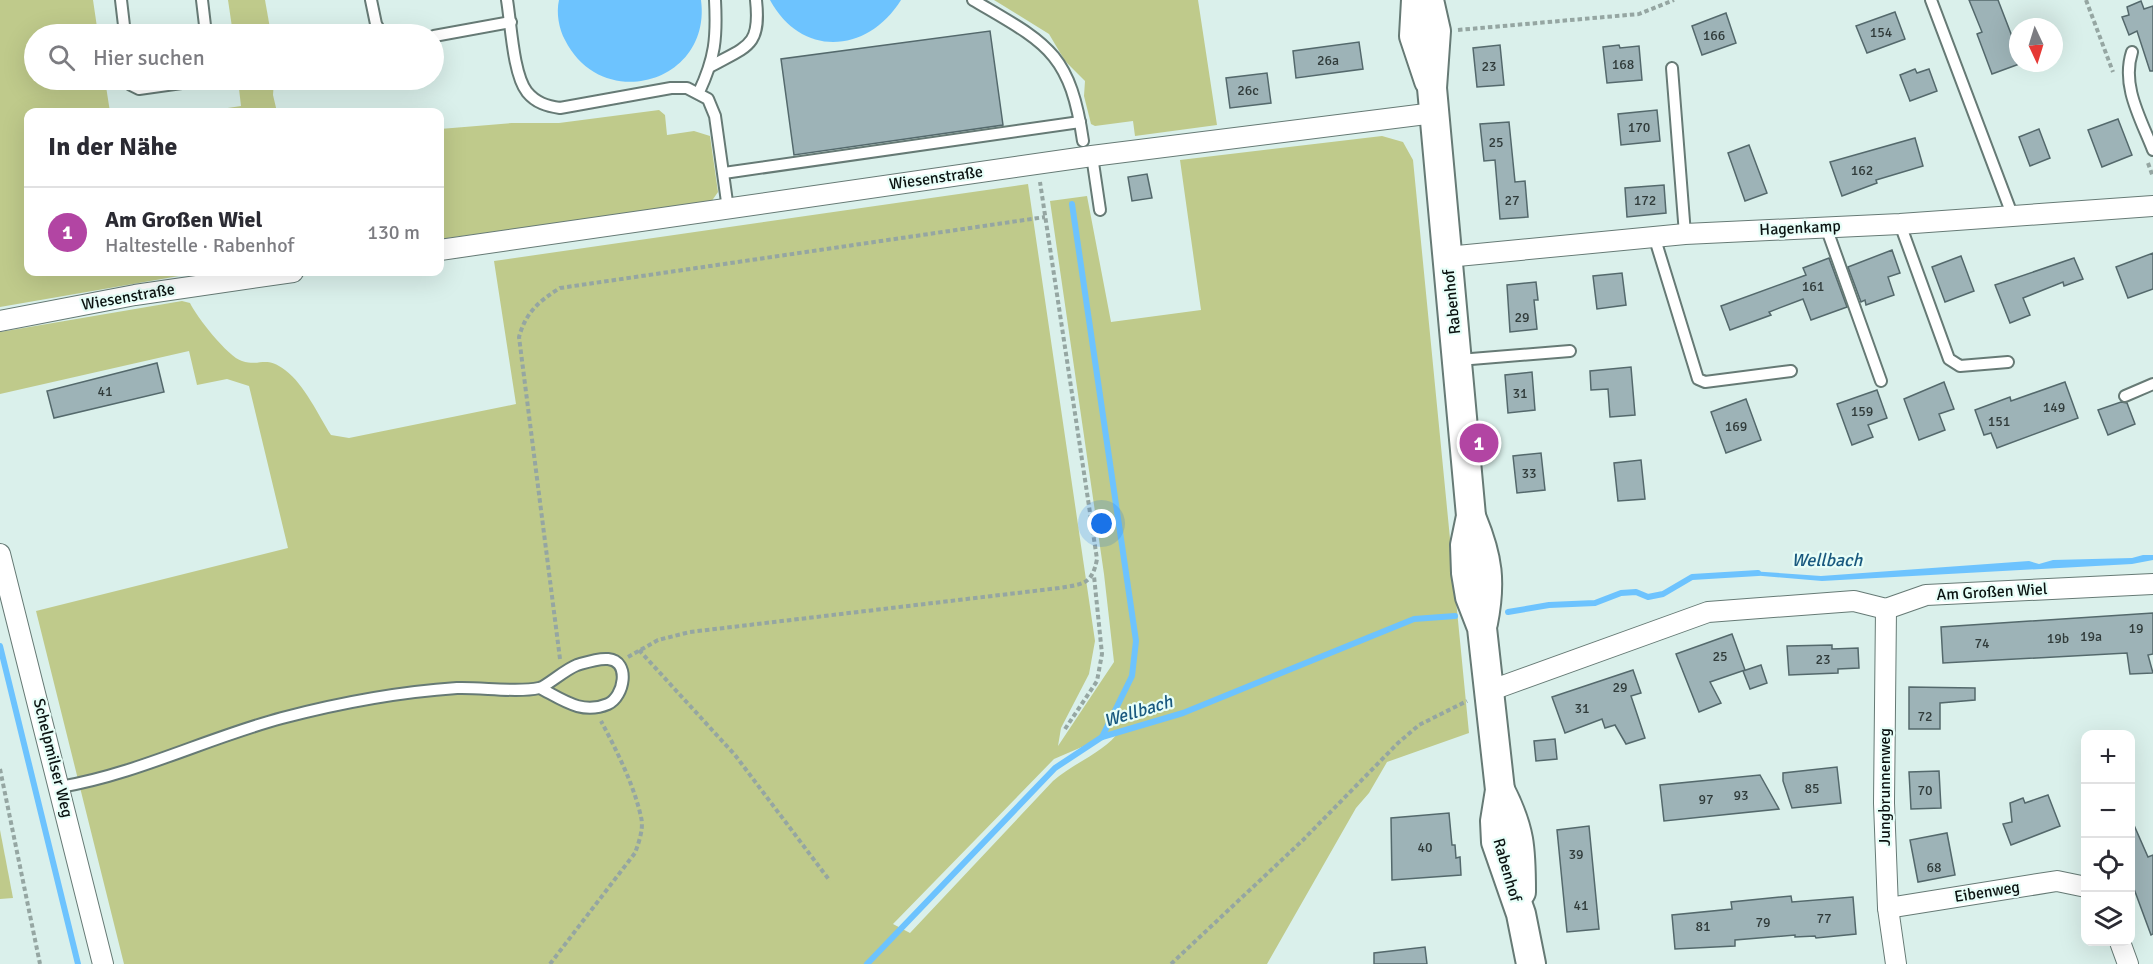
<!DOCTYPE html>
<html lang="de">
<meta charset="utf-8">
<style>
:root{--surface:#fff;--page:#f2f2f3;--text:#2b2b33;--muted:#7c7c81;--line:#e1e1e2;--accent:#b245a3}
body{margin:0;font-family:Signika,sans-serif;background:var(--page);color:var(--text)}
.controls{position:absolute;right:18px;bottom:18px;display:grid;overflow:hidden;border-radius:12px;box-shadow:0 6px 24px #0002}
.controls button{width:54px;height:54px;display:grid;place-items:center;padding:0;border:0;border-bottom:2px solid var(--line);background:var(--surface);color:var(--text);font:30px sans-serif}
.compass{position:absolute;left:2009px;top:18px;width:54px;height:54px;border-radius:50%;background:var(--surface);box-shadow:0 6px 24px #0002;rotate:176deg}
.you{position:absolute;left:1102px;top:524px;width:21px;height:21px;margin:-15px;border:4px solid #fff;border-radius:50%;background:#1a73e8;box-shadow:0 0 0 9px #1a73e833}
.badge{display:grid;place-items:center;width:39px;height:39px;border-radius:50%;background:var(--accent);color:#fff;font-size:20px;font-weight:700}
.pin{position:absolute;translate:-50% -50%;border:3px solid #fff;box-shadow:0 2px 6px #0006}
.list{margin:0;padding:0;list-style:none}
h2{display:flex;justify-content:space-between;align-items:center;height:78px;margin:0;padding:0 24px;font-size:26px}
h2 small{font-size:20px;font-weight:400;color:var(--muted)}
.list li{display:grid;grid-template-columns:39px 1fr auto;gap:18px;align-items:center;box-sizing:border-box;height:90px;padding:0 24px;border-top:2px solid var(--line)}
.list b{display:block;font-size:22px;white-space:nowrap}
.list p{margin:0;font-size:20px;white-space:nowrap;color:var(--muted)}
.list em{font-size:20px;font-style:normal;color:var(--muted)}
.icon{flex:none;width:33px;height:33px;fill:none;stroke:currentColor;stroke-width:2;stroke-linecap:round;stroke-linejoin:round}
.map{position:relative;flex:none;width:2153px;height:964px;overflow:hidden}
.search{position:absolute;background:var(--surface);box-shadow:0 6px 24px #0002;left:24px;top:24px;width:420px;height:66px;display:flex;align-items:center;gap:15px;box-sizing:border-box;padding:0 21px;border-radius:33px;color:var(--muted);font-size:22px}
.panel{position:absolute;background:var(--surface);box-shadow:0 6px 24px #0002;left:24px;top:108px;width:420px;height:168px;border-radius:12px}
.map>svg:first-child{display:block}
.green{fill:#bfca8b;fill-rule:evenodd}
.water{fill:#6dc3fe}
.lines{fill:none;stroke-linecap:round;stroke-linejoin:round}
.stream{stroke:#6dc3fe;stroke-width:6}
.building{fill:#9db3b7;stroke:#54696c;stroke-width:1.5}
.lane-casing{stroke:#667a75;stroke-width:14}
.street-casing{stroke:#667a75;stroke-width:22}
.secondary-casing{stroke:#667a75;stroke-width:32}
.path{stroke:#95a6a2;stroke-width:4;stroke-dasharray:4.5 3;stroke-linecap:butt}
.lane{stroke:#fff;stroke-width:10}
.street{stroke:#fff;stroke-width:20}
.secondary{stroke:#fff;stroke-width:28}
.labels{text-anchor:middle;dominant-baseline:central;stroke-width:4.5;stroke-linejoin:round;paint-order:stroke}
.number-label{font-size:14px;fill:#303b3a}
.street-label{font-size:16px;fill:#0b1311;stroke:#e7fef8}
.water-label{font-size:18px;font-style:italic;fill:#19597f;stroke:#e7fef8}
</style>
<div class="map">
<svg width="2153" height="964" viewBox="0 0 2153 964">
<rect width="100%" height="100%" fill="#daf0eb"/>
<g class="green">
<path d="M0 0H93L98 34H34V80H105L110 112H28V272H202L0 307Z"/>
<path d="M228 0H265L271 34H233Z"/>
<path d="M994 0H1198L1217 125 1135 136 1133 121 1095 126 1091 124 1084 96 1085 81 1065 61 1049 34Z"/>
<path d="M238 80H274L273 95 277 112H201L241 106Z"/>
<path d="M659 110 665 115 667 135 694 131 710 136 718 192 711 202 440 239V129L512 123H559Z"/>
<path d="M1382 136 1403 142 1413 160 1469 733 1387 762 1369 793 1356 808 1267 964H124L36 611 288 548 249 386 227 379 197 385 189 351 0 394V332L182 301 190 303C196 316 228 357 242 361 261 367 265 355 285 370 305 385 318 415 331 435L349 438 516 404 494 261 1028 184 1095 641 1089 674 1061 728 1058 746 1114 662 1104 574 1050 201 1087 196 1111 322 1201 310 1180 160ZM1119 731C1107 751 1073 763 1053 781L910 933 893 924 1054 759Z"/>
<path d="M0 830 13 898 0 899Z"/>
</g>
<g class="water">
<path d="M559 0H701C712 83 602 114 565 40 559 29 556 13 559 0Z"/>
<path d="M770 0H901C868 53 802 59 770 0Z"/>
<path d="M2143 555H2153V560L2132 564 1822 581 1751 575 1750 571 1821 576 2029 561 2039 564 2053 560 2132 558Z"/>
</g>
<g class="lines">
<g class="stream">
<path d="M1072 204 1136 641 1132 676 1102 737"/>
<path d="M1508 612 1549 605 1595 603 1621 593 1636 592 1648 597 1663 594 1692 577 1758 573"/>
<path d="M0 646 78 964"/>
<path d="M867 964 1055 768 1102 737 1183 713 1414 619 1455 616"/>
</g>
</g>
<g class="building">
<path d="M1969 0H1998L2018 52V63H2022L1992 74 1977 34 1982 32Z"/>
<path d="M2141 1 2144 9 2153 6V71H2150L2137 31 2129 35 2122 17 2129 15 2127 7Z"/>
<path d="M1895 12 1905 39 1867 53 1856 26Z"/>
<path d="M1726 13 1736 43 1702 55 1692 26Z"/>
<path d="M990 31 1003 125 794 155 781 59Z"/>
<path d="M1359 42 1363 69 1296 78 1293 51Z"/>
<path d="M1500 45 1504 85 1477 87 1473 48Z"/>
<path d="M1619 45 1620 48 1639 46 1642 80 1607 83 1603 47Z"/>
<path d="M1915 69 1917 73 1929 69 1937 91 1910 101 1900 75Z"/>
<path d="M1267 73 1271 103 1230 108 1226 78Z"/>
<path d="M1657 110 1660 141 1621 145 1618 114Z"/>
<path d="M2118 119 2132 155 2102 167 2088 130Z"/>
<path d="M1509 122 1515 182 1525 181 1528 217 1500 219 1495 160 1484 161 1480 124Z"/>
<path d="M2039 129 2050 158 2030 166 2019 137Z"/>
<path d="M1915 138 1923 166 1876 180 1877 183 1842 196 1830 162Z"/>
<path d="M1749 145 1767 193 1745 201 1728 153Z"/>
<path d="M1147 174 1152 198 1132 201 1128 177Z"/>
<path d="M1664 185 1666 213 1627 217 1625 188Z"/>
<path d="M1892 250 1900 273 1888 277 1894 295 1866 305 1865 300 1861 302 1848 267Z"/>
<path d="M2153 253V289L2128 298 2116 267Z"/>
<path d="M1961 256 1974 291 1945 302 1932 267Z"/>
<path d="M1829 258 1847 307 1811 320 1803 299 1769 312 1771 315 1730 330 1721 306 1806 275 1803 268Z"/>
<path d="M2074 258 2083 279 2064 286 2063 282 2023 298 2030 315 2010 323 1995 285Z"/>
<path d="M1622 273 1626 305 1597 309 1593 276Z"/>
<path d="M1536 282 1538 300H1534L1537 329 1510 332 1507 285Z"/>
<path d="M157 363 164 392 54 418 47 391Z"/>
<path d="M1631 367 1635 415 1610 417 1608 389 1591 390 1590 371Z"/>
<path d="M1532 372 1535 410 1508 413 1505 375Z"/>
<path d="M1944 382 1954 409 1939 414 1945 430 1919 440 1904 399Z"/>
<path d="M2065 382 2078 418 1997 448 1991 433 1984 435 1975 410 2010 397 2011 401Z"/>
<path d="M1877 390 1887 418 1868 425 1873 437 1852 445 1837 404Z"/>
<path d="M1746 399 1761 440 1726 453 1711 412Z"/>
<path d="M2121 402 2127 403 2135 424 2108 435 2098 410Z"/>
<path d="M1541 453 1545 490 1517 493 1513 456Z"/>
<path d="M1641 460 1645 499 1618 501 1614 463Z"/>
<path d="M2153 613V654L2148 655 2153 673 2130 674 2127 653 1943 663 1941 627Z"/>
<path d="M1732 634 1745 670 1710 682 1721 703 1699 712 1676 654Z"/>
<path d="M1832 645V649L1858 648 1859 668 1838 669V673L1789 675 1787 646Z"/>
<path d="M1761 665 1767 683 1750 689 1743 671Z"/>
<path d="M1633 670 1641 693 1631 696 1645 738 1626 744 1615 725 1605 728 1602 719 1565 733 1552 697Z"/>
<path d="M1909 687 1975 688V700L1940 703V729H1909Z"/>
<path d="M1555 739 1557 759 1536 761 1534 741Z"/>
<path d="M1837 767 1841 803 1792 808 1783 781V773Z"/>
<path d="M1939 771 1941 808 1911 809 1909 772Z"/>
<path d="M1760 775 1779 809 1664 821 1660 785Z"/>
<path d="M2048 795 2060 826 2011 845 2003 824 2012 822 2010 803 2023 798 2025 803Z"/>
<path d="M1449 813 1452 845H1455L1456 858 1460 857 1461 875 1392 880 1391 818Z"/>
<path d="M2130 816 2148 857 2153 855V934L2151 935 2130 878Z"/>
<path d="M1589 826 1599 929 1567 932 1557 830Z"/>
<path d="M1947 833 1955 875 1918 882 1910 840Z"/>
<path d="M1791 896 1792 902 1853 897 1856 934 1816 938 1815 936 1795 937V935L1735 940V946L1675 949 1672 915 1732 909 1731 902Z"/>
<path d="M1425 947 1427 964H1374V953Z"/>
</g>
<g class="lines">
<g class="lane-casing">
<g id="lane">
<path d="M121 0 125 34"/>
<path d="M202 0 206 34"/>
<path d="M371 0 376 24 380 31 390 34"/>
<path d="M507 0C511 24 513 74 527 92 536 103 547 106 560 108L671 88H687L708 99 715 116 728 209"/>
<path d="M973 0C1046 43 1070 51 1083 141"/>
<path d="M1931 0 2013 217"/>
<path d="M434 36 511 22"/>
<path d="M2132 52C2121 86 2141 119 2153 150"/>
<path d="M711 66C748 46 761 46 756 0"/>
<path d="M1672 68 1685 234"/>
<path d="M131 80V85L139 89 203 80"/>
<path d="M699 92C715 58 717 38 715 0"/>
<path d="M1092 156 1100 210"/>
<path d="M724 173 1080 122"/>
<path d="M1900 224 1949 359 1960 366 2008 362"/>
<path d="M1826 227 1881 381"/>
<path d="M1654 236 1698 379 1705 382 1791 371"/>
<path d="M1459 360 1570 351"/>
<path d="M2125 396 2153 384"/>
<path d="M60 787C137 774 207 738 282 718 339 703 398 692 457 688 481 687 517 693 539 688 546 687 564 670 577 665 587 662 598 658 608 659 631 661 624 697 608 704 582 715 563 700 540 688"/>
</g>
</g>
<g class="street-casing">
<g id="street">
<path d="M440 250 1092 156 1434 113"/>
<path d="M1447 257 1685 234 1900 224 2153 206"/>
<path d="M0 321 135 295 293 272"/>
<path d="M0 554 103 964"/>
<path d="M1886 609 1884 803 1888 908 1896 964"/>
<path d="M1489 691 1708 612 1854 601 1886 609 1926 595 2153 584"/>
<path d="M1888 908 2057 881 2086 887"/>
<path d="M2120 942 2128 964"/>
</g>
</g>
<g class="secondary-casing">
<g id="secondary">
<path d="M1416 0 1414 36 1429 81"/>
<path d="M1429 0 1436 31 1432 88 1471 516 1465 545 1466 573 1470 597 1482 628 1500 790 1495 821 1496 842 1521 914 1531 964"/>
<path d="M1472 519C1488 558 1491 582 1483 623"/>
<path d="M1500 790C1520 829 1521 848 1521 892"/>
</g>
</g>
<g class="path">
<path d="M2086 0 2113 72"/>
<path d="M1458 30 1639 14 1674 0"/>
<path d="M2148 163 2153 177"/>
<path d="M639 650 735 755 830 881"/>
<path d="M628 657 658 640 690 632 1059 588C1083 584 1092 585 1097 559L1040 182"/>
<path d="M560 659 519 337C526 312 539 301 560 288L1045 217"/>
<path d="M1065 729 1097 681 1102 654 1094 576"/>
<path d="M0 769 40 964"/>
<path d="M550 964 635 853C639 842 644 828 641 817 634 785 616 749 601 721"/>
<path d="M1171 964 1303 840 1398 743 1419 725 1467 701"/>
</g>
<use href="#lane" class="lane"/>
<use href="#street" class="street"/>
<use href="#secondary" class="secondary"/>
</g>
<g class="labels">
<g class="number-label">
<text x="1881" y="32">154</text>
<text x="1714" y="35">166</text>
<text x="1328" y="60">26a</text>
<text x="1623" y="64">168</text>
<text x="1489" y="66">23</text>
<text x="1248" y="90">26c</text>
<text x="1639" y="127">170</text>
<text x="1496" y="142">25</text>
<text x="1862" y="170">162</text>
<text x="1512" y="200">27</text>
<text x="1645" y="200">172</text>
<text x="1813" y="286">161</text>
<text x="1522" y="317">29</text>
<text x="105" y="391">41</text>
<text x="1520" y="393">31</text>
<text x="2054" y="407">149</text>
<text x="1862" y="411">159</text>
<text x="1999" y="421">151</text>
<text x="1736" y="426">169</text>
<text x="1529" y="473">33</text>
<text x="2136" y="628">19</text>
<text x="2091" y="636">19a</text>
<text x="2058" y="638">19b</text>
<text x="1982" y="643">74</text>
<text x="1720" y="656">25</text>
<text x="1823" y="659">23</text>
<text x="1620" y="687">29</text>
<text x="1582" y="708">31</text>
<text x="1925" y="716">72</text>
<text x="1812" y="788">85</text>
<text x="1925" y="790">70</text>
<text x="1741" y="795">93</text>
<text x="1706" y="799">97</text>
<text x="1425" y="847">40</text>
<text x="1576" y="854">39</text>
<text x="1934" y="867">68</text>
<text x="1581" y="905">41</text>
<text x="1824" y="918">77</text>
<text x="1763" y="922">79</text>
<text x="1703" y="926">81</text>
</g>
<g class="street-label">
<text transform="translate(936 178) rotate(-8)">Wiesenstraße</text>
<text transform="translate(1800 228) rotate(-3)">Hagenkamp</text>
<text transform="translate(128 297) rotate(-10)">Wiesenstraße</text>
<text transform="translate(1452 302) rotate(-96)">Rabenhof</text>
<text transform="translate(1992 592) rotate(-3)">Am Großen Wiel</text>
<text transform="translate(53 758) rotate(76)">Schelpmilser Weg</text>
<text transform="translate(1885 787) rotate(-90)">Jungbrunnenweg</text>
<text transform="translate(1507 870) rotate(74)">Rabenhof</text>
<text transform="translate(1987 892) rotate(-9)">Eibenweg</text>
</g>
<g class="water-label">
<text x="1827" y="560">Wellbach</text>
<text transform="translate(1138 711) rotate(-17)">Wellbach</text>
</g>
</g>
</svg>
<div class="controls">
<button>+</button>
<button>−</button>
<button><svg class="icon" aria-label="locate" viewBox="0 0 24 24"><circle cx="12" cy="12" r="6"/><path d="M12 2v4M12 18v4M2 12h4M18 12h4"/></svg></button>
<button><svg class="icon" aria-label="layers" viewBox="0 0 24 24"><path d="M12 4l9 5-9 5-9-5zM3 14l9 5 9-5"/></svg></button>
</div>
<svg class="compass" viewBox="-18 -18 36 36"><path d="M0-13l5 13h-10z" fill="#e53935"/><path d="M0 13l5-13h-10z" fill="#7c7c81"/></svg>
<div class="you"></div>
<div class="pin badge" style="left:1479px;top:443px">1</div>
<div class="search"><svg class="icon" aria-label="search" viewBox="0 0 24 24"><circle cx="10" cy="10" r="6"/><path d="M15 15l6 6"/></svg>Hier suchen</div>
<section class="panel">
<h2>In der Nähe<small></small></h2>
<ul class="list">
<li><span class="badge">1</span><div><b>Am Großen Wiel</b><p>Haltestelle · Rabenhof</p></div><em>130 m</em></li>
</ul>
</section>
</div>
